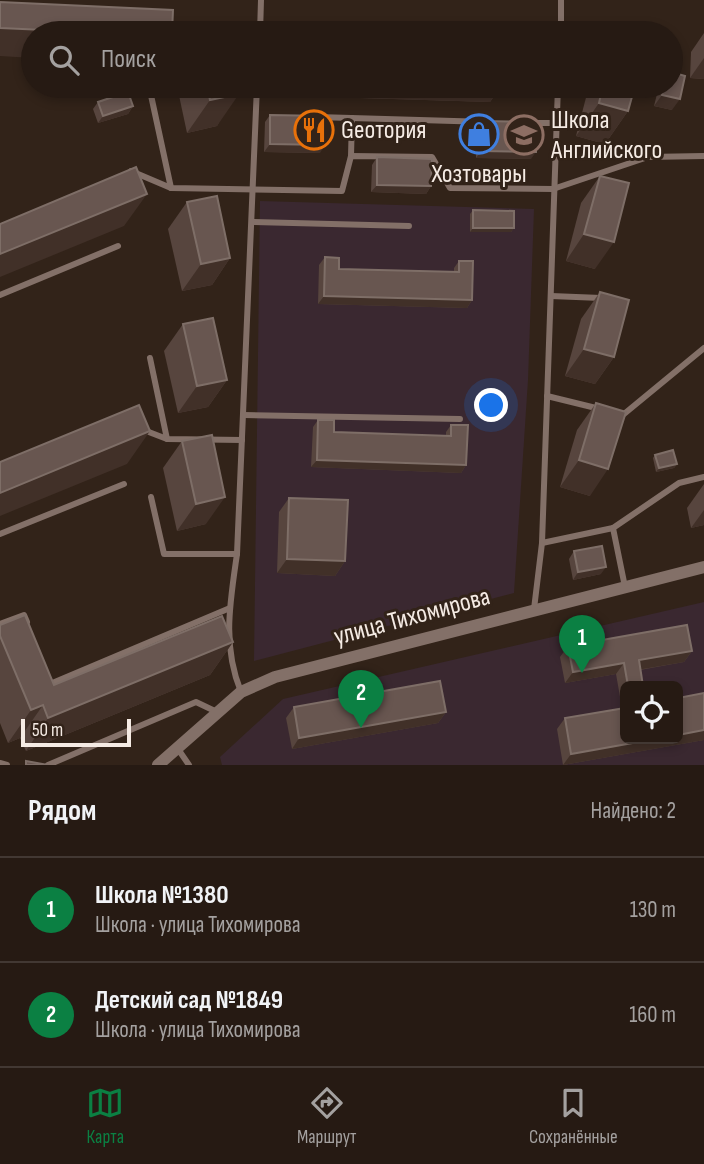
<!DOCTYPE html>
<html lang="ru">
<meta charset="utf-8">
<style>
:root{--surface:#261a13;--page:#2e231c;--text:#f1f3f6;--muted:#a4a1a0;--line:#423833;--accent:#0b8043}
body{margin:0;font-family:"Sofia Sans Condensed",sans-serif;background:var(--page);color:var(--text)}
.controls{position:absolute;right:21px;bottom:21px;display:grid;overflow:hidden;border-radius:10px;box-shadow:0 4px 10px #0003}
.controls button{width:63px;height:63px;display:grid;place-items:center;padding:0;border:0;border-bottom:2px solid var(--line);background:var(--surface);color:var(--text);font:35px sans-serif}
.scale{position:absolute;left:21px;bottom:18px;width:110px;box-sizing:border-box;padding-left:7px;border:4px solid #f5ebe4;border-top:0;font-size:19px;line-height:24px;white-space:nowrap;color:#f5ebe4;-webkit-text-stroke:5px #322319;paint-order:stroke}
.you{position:absolute;left:492px;top:406px;width:24px;height:24px;margin:-18px;border:5px solid #fff;border-radius:50%;background:#1a73e8;box-shadow:0 0 0 10px #1a73e833}
.badge{display:grid;place-items:center;width:46px;height:46px;border-radius:50%;background:var(--accent);color:#fff;font-size:23px;font-weight:700}
.pin{position:absolute;translate:-50% -58px;filter:drop-shadow(0 2px 4px #0008)}
.pin::after{content:'';position:absolute;top:37px;width:24px;height:21px;background:inherit;clip-path:polygon(0 0,100% 0,50% 100%)}
.list{margin:0;padding:0;list-style:none}
h2{display:flex;justify-content:space-between;align-items:center;height:91px;margin:0;padding:0 28px;font-size:30px}
h2 small{font-size:23px;font-weight:400;color:var(--muted)}
.list li{display:grid;grid-template-columns:46px 1fr auto;gap:21px;align-items:center;box-sizing:border-box;height:105px;padding:0 28px;border-top:2px solid var(--line)}
.list b{display:block;font-size:26px;white-space:nowrap}
.list p{margin:0;font-size:23px;white-space:nowrap;color:var(--muted)}
.list em{font-size:23px;font-style:normal;color:var(--muted)}
.icon{flex:none;width:38px;height:38px;fill:none;stroke:currentColor;stroke-width:2;stroke-linecap:round;stroke-linejoin:round}
.map{position:relative;flex:none;width:704px;height:765px;overflow:hidden}
.search{position:absolute;background:var(--surface);box-shadow:0 4px 10px #0003;left:21px;right:21px;top:21px;height:77px;display:flex;align-items:center;gap:18px;box-sizing:border-box;padding:0 24px;border-radius:38px;color:var(--muted);font-size:26px}
.sheet{height:301px;background:var(--surface)}
nav{display:flex;justify-content:space-around;align-items:center;box-sizing:border-box;height:98px;border-top:2px solid var(--line);background:var(--surface);font-size:19px;color:var(--muted)}
nav a{display:grid;justify-items:center;gap:4px}
nav .on{color:var(--accent)}
.map>svg:first-child{display:block}
.education{fill:#3a2830;fill-rule:evenodd}
.lines{fill:none;stroke-linecap:round;stroke-linejoin:round}
.service{stroke:#837068;stroke-width:6}
.minor{stroke:#837068;stroke-width:12}
.wall{fill:#57453e}
.shaded-wall{fill:#413028}
.building{fill:#685650;stroke:#7e6e67;stroke-width:2}
.labels{text-anchor:middle;dominant-baseline:central;stroke-width:6;stroke-linejoin:round;paint-order:stroke}
.poi-label{font-size:26px;fill:#f5ebe4;stroke:#322319;text-anchor:start}
.street-label{font-size:26px;fill:#f5ebe4;stroke:#322319}
</style>
<div class="map">
<svg width="704" height="765" viewBox="0 0 704 765">
<rect width="100%" height="100%" fill="#322319"/>
<g class="education">
<path d="M260 201 534 209 528 380 514 593 254 661Z"/>
<path d="M704 602V765H222L220 757 283 699ZM625 686H678V739H625Z"/>
</g>
<g class="lines">
<g class="service">
<path d="M260 33 261 0"/>
<path d="M561 33V0"/>
<path d="M149 86 171 188"/>
<path d="M317 117 488 122"/>
<path d="M531 123H556"/>
<path d="M351 156 352 118"/>
<path d="M131 171 171 188 342 191 351 156 432 157 450 188 553 189 648 157 704 156"/>
<path d="M252 222 409 226"/>
<path d="M0 295 118 246"/>
<path d="M551 296 601 298"/>
<path d="M150 358 167 439"/>
<path d="M547 396 600 409"/>
<path d="M621 413 624 414 704 348"/>
<path d="M244 415 460 419"/>
<path d="M141 429 167 439 242 440"/>
<path d="M151 497 164 554H237"/>
<path d="M0 534 124 484"/>
<path d="M542 543 613 528"/>
<path d="M625 587 613 528 679 483 704 477"/>
<path d="M534 609 542 543 558 86"/>
<path d="M0 624 24 615 27 622"/>
<path d="M49 681 50 684 230 608"/>
<path d="M241 692C222 645 230 603 237 554L257 86"/>
<path d="M178 749 189 765"/>
<path d="M0 763 7 765"/>
<path d="M48 765 196 702 217 712"/>
</g>
<path class="minor" d="M158 765 241 692 275 677 704 567"/>
</g>
<g class="wall">
<path d="M704 33V79L690 78 691 52Z"/>
<path d="M177 86H238L217 126 187 133Z"/>
<path d="M266 86H290V89L285 97 265 95Z"/>
<path d="M327 86H501L490 102 327 97Z"/>
<path d="M589 86H635L628 111 605 144 576 136Z"/>
<path d="M659 86H671L672 110 654 106Z"/>
<path d="M98 102 133 106 128 114 98 123 93 109Z"/>
<path d="M270 115 320 153 264 152 265 122Z"/>
<path d="M481 121 531 159 476 158V129Z"/>
<path d="M377 157 431 186 426 194 371 192 372 165Z"/>
<path d="M600 176 595 269 566 261 581 203Z"/>
<path d="M187 202 230 258 212 285 182 291 168 229Z"/>
<path d="M473 210 514 228 511 232H470V214Z"/>
<path d="M325 257 339 269 454 272V268L459 261 472 300 467 308 318 304 319 265Z"/>
<path d="M600 292 614 357 595 384 565 376 581 319Z"/>
<path d="M183 324 227 380 208 407 178 413 164 351Z"/>
<path d="M596 403 590 496 560 487 577 430Z"/>
<path d="M318 420 334 432 446 436V432L451 425 466 465 461 473 311 467 313 427Z"/>
<path d="M182 441 206 524 177 531 163 468Z"/>
<path d="M655 455 677 464 674 468 656 472 653 458Z"/>
<path d="M704 484V525L691 528 687 508Z"/>
<path d="M289 498 345 561 335 576 277 573 279 512Z"/>
<path d="M574 551 601 574 573 580 569 559Z"/>
<path d="M0 625 54 685 233 642 210 675 26 751 20 738 8 743 0 723Z"/>
<path d="M568 646 692 651 684 662 640 670 643 686H625V739L704 693V740L563 765 557 729 565 718 622 708 616 674 565 683 560 657Z"/>
<path d="M294 707 446 712 438 723 292 749 286 718Z"/>
</g>
<g class="shaded-wall">
<path d="M0 28 111 33H33V58L0 56Z"/>
<path d="M704 58V79L690 78Z"/>
<path d="M335 86H501L490 102 327 97Z"/>
<path d="M270 88 290 89 285 97 265 95Z"/>
<path d="M239 94 217 126 187 133 210 100Z"/>
<path d="M662 95 680 99 672 110 654 106Z"/>
<path d="M599 103 628 111 605 144 576 136Z"/>
<path d="M133 106 128 114 98 123 103 116Z"/>
<path d="M270 144 325 145 320 153 264 152Z"/>
<path d="M481 151 536 152 531 159 476 158Z"/>
<path d="M377 185 431 186 426 194 371 192Z"/>
<path d="M147 194 124 226 0 277V254Z"/>
<path d="M473 228H514L511 232H470Z"/>
<path d="M584 234 614 242 595 269 566 261Z"/>
<path d="M230 258 212 285 182 291 201 264Z"/>
<path d="M324 296 472 300 467 308 318 304Z"/>
<path d="M584 349 614 357 595 384 565 376Z"/>
<path d="M227 380 208 407 178 413 197 386Z"/>
<path d="M150 431 127 464 0 516V493Z"/>
<path d="M317 460 466 465 461 473 311 467Z"/>
<path d="M579 460 608 469 590 496 560 487Z"/>
<path d="M677 464 674 468 656 472 659 468Z"/>
<path d="M225 497 206 524 177 531 196 504Z"/>
<path d="M704 510V525L691 528Z"/>
<path d="M287 559 345 561 335 576 277 573Z"/>
<path d="M606 567 601 574 573 580 578 572Z"/>
<path d="M233 642 210 675 26 751 48 718Z"/>
<path d="M692 651 684 662 631 671 639 660Z"/>
<path d="M624 663 616 674 565 683 573 672Z"/>
<path d="M43 705 20 738 8 743 31 710Z"/>
<path d="M446 712 438 723 292 749 299 738Z"/>
<path d="M704 730V740L563 765 571 754 655 739H678V735Z"/>
</g>
<g class="building">
<path d="M0 2 173 10 172 33H111L0 28Z"/>
<path d="M361 29 394 30V33H361Z"/>
<path d="M415 31 448 32 447 33H415Z"/>
<path d="M671 72 685 76 680 99 662 95 664 86H671Z"/>
<path d="M207 86H238L239 94 210 100Z"/>
<path d="M271 86H290V89L270 88Z"/>
<path d="M603 86H635L628 111 599 103Z"/>
<path d="M128 92 133 106 103 116 98 102Z"/>
<path d="M270 115 326 116 325 145 270 144Z"/>
<path d="M481 121 537 122 536 152 481 151Z"/>
<path d="M377 157 432 159 431 186 377 185Z"/>
<path d="M136 167 147 194 0 254V224Z"/>
<path d="M600 176 629 183 614 242 584 234Z"/>
<path d="M217 196 230 258 201 264 187 202Z"/>
<path d="M473 210 514 211V228H473Z"/>
<path d="M325 257 339 258V269L459 272V261H473L472 300 324 296Z"/>
<path d="M600 292 629 300 614 357 584 349Z"/>
<path d="M213 318 227 380 197 386 183 324Z"/>
<path d="M596 403 626 412 608 469 579 460Z"/>
<path d="M139 405 150 431 0 493V462Z"/>
<path d="M318 420H334V432L451 436V425H468L466 465 317 460Z"/>
<path d="M212 435 225 497 196 504 182 441Z"/>
<path d="M673 450 677 464 659 468 655 455Z"/>
<path d="M289 498 348 500 345 561 287 559Z"/>
<path d="M602 546 606 567 578 572 574 551Z"/>
<path d="M25 615 54 685 222 616 233 642 48 718 43 705 31 710 0 636V625Z"/>
<path d="M687 625 692 651 639 660 643 686H628L624 663 573 672 568 646Z"/>
<path d="M440 681 446 712 299 738 294 707Z"/>
<path d="M704 693V730L678 735V698Z"/>
<path d="M625 708V739H655L571 754 565 718Z"/>
<path d="M26 761 48 765H26Z"/>
</g>
<defs>
<g id="restaurant-ring" transform="scale(2.0125)"><circle r="9.5" fill="#322319" stroke="#e8710a" stroke-width="1.5"/><path d="M-5-6h1v4h1v-4h1v4h1v-4h1v5L-1.5 .5V6h-2V.5L-5-1ZM5-6V6H3V1.5H1.5Q1.5-4 5-6Z" fill="#e8710a"/></g>
<g id="shop-ring" transform="scale(2.0125)"><circle r="9.5" fill="#322319" stroke="#3f7fe0" stroke-width="1.5"/><path d="M-5-2.5h2.3a2.7 3.5 0 0 1 5.4 0H5L5.5 6h-11ZM-1.5-2.5h3a1.5 2.3 0 0 0-3 0Z" fill="#3f7fe0"/></g>
<g id="school-ring" transform="scale(2.0125)"><circle r="9.5" fill="#322319" stroke="#8d6e63" stroke-width="1.5"/><path d="M0-5L7-2L0 1L-7-2ZM-4 1L0 2.5L4 1V4Q0 6-4 4Z" fill="#8d6e63"/></g>
</defs>
<g fill-rule="evenodd">
<use href="#restaurant-ring" x="314" y="130"/>
<use href="#shop-ring" x="479" y="134"/>
<use href="#school-ring" x="524" y="135"/>
</g>
<g class="labels">
<g class="poi-label">
<text x="551" y="120">Школа<tspan x="551" dy="30">Английского</tspan></text>
<text x="341" y="130">Gеотория</text>
<text x="479" y="174" text-anchor="middle">Хозтовары</text>
</g>
<g class="street-label">
<text transform="translate(412 617) rotate(-15)">улица Тихомирова</text>
</g>
</g>
</svg>
<div class="controls">
<button><svg class="icon" aria-label="locate" viewBox="0 0 24 24"><circle cx="12" cy="12" r="6"/><path d="M12 2v4M12 18v4M2 12h4M18 12h4"/></svg></button>
</div>
<div class="scale">50 m</div>
<div class="you"></div>
<div class="pin badge" style="left:582px;top:673px">1</div>
<div class="pin badge" style="left:361px;top:728px">2</div>
<div class="search"><svg class="icon" aria-label="search" viewBox="0 0 24 24"><circle cx="10" cy="10" r="6"/><path d="M15 15l6 6"/></svg>Поиск</div>
</div>
<section class="sheet">
<h2>Рядом<small>Найдено: 2</small></h2>
<ul class="list">
<li><span class="badge">1</span><div><b>Школа №1380</b><p>Школа · улица Тихомирова</p></div><em>130 m</em></li>
<li><span class="badge">2</span><div><b>Детский сад №1849</b><p>Школа · улица Тихомирова</p></div><em>160 m</em></li>
</ul>
</section>
<nav>
<a class="on"><svg class="icon" aria-label="map" viewBox="0 0 24 24"><path d="M3 6l6-2 6 2 6-2v14l-6 2-6-2-6 2zM9 4v14M15 6v14"/></svg>Карта</a>
<a><svg class="icon" aria-label="directions" viewBox="0 0 24 24"><path d="M12 3l9 9-9 9-9-9zM9 14v-3h6M13 9l2 2-2 2"/></svg>Маршрут</a>
<a><svg class="icon" aria-label="saved" viewBox="0 0 24 24"><path d="M7 4h10v16l-5-4-5 4z"/></svg>Сохранённые</a>
</nav>
